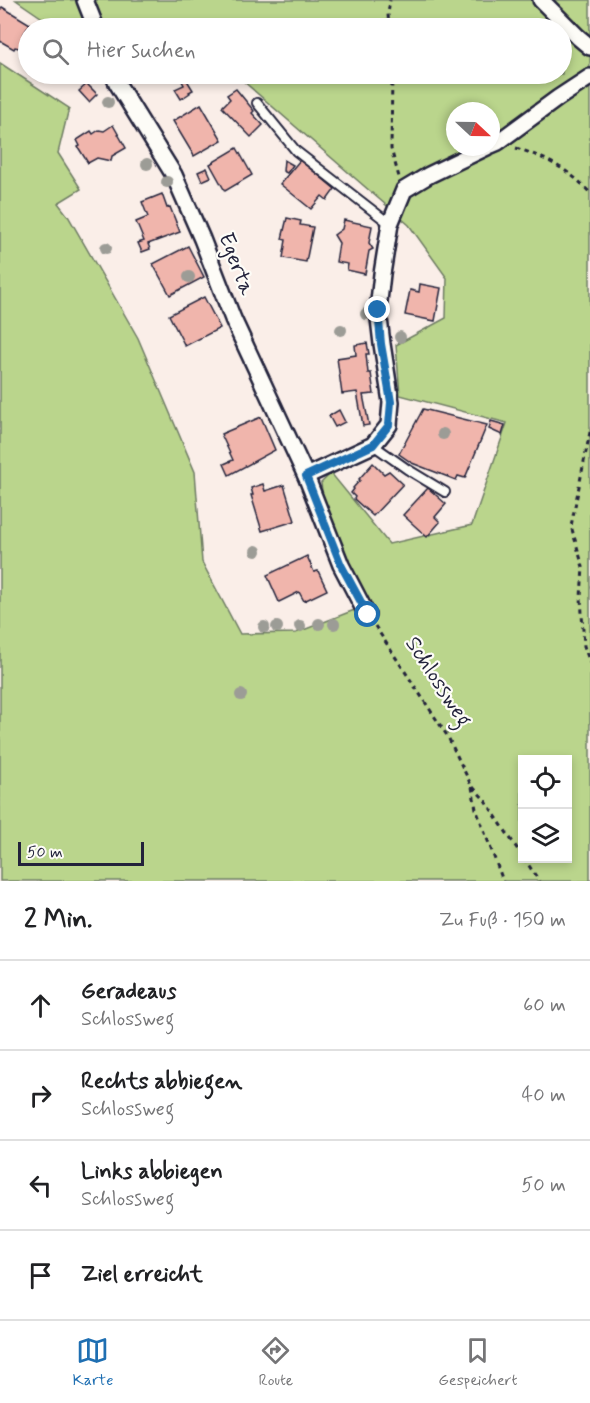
<!DOCTYPE html>
<html lang="de">
<meta charset="utf-8">
<style>
:root{--surface:#fff;--page:#f2f2f2;--text:#202124;--muted:#757577;--line:#e0e0e0;--accent:#1f6fb2}
body{margin:0;font-family:Mynerve,sans-serif;background:var(--page);color:var(--text)}
.controls{position:absolute;right:18px;bottom:18px;display:grid;overflow:hidden;border-radius:0px;box-shadow:0 3px 9px #0003}
.controls button{width:54px;height:54px;display:grid;place-items:center;padding:0;border:0;border-bottom:2px solid var(--line);background:var(--surface);color:var(--text);font:30px sans-serif}
.compass{position:absolute;left:446px;top:102px;width:54px;height:54px;border-radius:50%;background:var(--surface);box-shadow:0 3px 9px #0003;rotate:112deg}
.scale{position:absolute;left:18px;bottom:15px;width:126px;box-sizing:border-box;padding-left:6px;border:3px solid #22223b;border-top:0;font-size:16px;line-height:21px;white-space:nowrap;color:#22223b;-webkit-text-stroke:4px #fdfcf7;paint-order:stroke}
.stop{position:absolute;width:18px;height:18px;margin:-14px;border:4px solid #1f6fb2;border-radius:50%;background:#fff}
.stop.end{background:#1f6fb2;border-color:#fff;box-shadow:0 2px 6px #0008}
.list{margin:0;padding:0;list-style:none}
h2{display:flex;justify-content:space-between;align-items:center;height:78px;margin:0;padding:0 24px;font-size:26px}
h2 small{font-size:20px;font-weight:400;color:var(--muted)}
.list li{display:grid;grid-template-columns:39px 1fr auto;gap:18px;align-items:center;box-sizing:border-box;height:90px;padding:0 24px;border-top:2px solid var(--line)}
.list b{display:block;font-size:22px;white-space:nowrap}
.list p{margin:0;font-size:20px;white-space:nowrap;color:var(--muted)}
.list em{font-size:20px;font-style:normal;color:var(--muted)}
.icon{flex:none;width:33px;height:33px;fill:none;stroke:currentColor;stroke-width:2;stroke-linecap:round;stroke-linejoin:round}
.map{position:relative;flex:none;width:590px;height:881px;overflow:hidden}
.search{position:absolute;background:var(--surface);box-shadow:0 3px 9px #0003;left:18px;right:18px;top:18px;height:66px;display:flex;align-items:center;gap:15px;box-sizing:border-box;padding:0 21px;border-radius:33px;color:var(--muted);font-size:22px}
.sheet{height:438px;background:var(--surface)}
nav{display:flex;justify-content:space-around;align-items:center;box-sizing:border-box;height:84px;border-top:2px solid var(--line);background:var(--surface);font-size:16px;color:var(--muted)}
nav a{display:grid;justify-items:center;gap:3px}
nav .on{color:var(--accent)}
.map>svg:first-child{display:block}
.green{fill:#bad58c;stroke:#6e7c64;stroke-width:1.5;fill-rule:evenodd}
.building{fill:#f0b5ac;stroke:#22223b;stroke-width:1.5}
.lines{fill:none;stroke-linecap:round;stroke-linejoin:round}
.lane-casing{stroke:#22223b;stroke-width:12}
.street-casing{stroke:#22223b;stroke-width:20}
.path{stroke:#22223b;stroke-width:3;stroke-dasharray:4.5 4.5;stroke-linecap:butt}
.lane{stroke:#fdfcf7;stroke-width:8}
.street{stroke:#fdfcf7;stroke-width:15}
.tree{fill:#9c9c96}
.route{stroke:#1f6fb2;stroke-width:8}
.labels{text-anchor:middle;dominant-baseline:central;stroke-width:4.5;stroke-linejoin:round;paint-order:stroke}
.street-label{font-size:22px;fill:#22223b;stroke:#fdfcf7}
</style>
<div class="map">
<svg width="590" height="881" viewBox="0 0 590 881">
<rect width="100%" height="100%" fill="#faeee8"/>
<filter id="ink" filterUnits="userSpaceOnUse"><feTurbulence type="fractalNoise" baseFrequency=".0167" numOctaves="2"/><feDisplacementMap in="SourceGraphic" scale="12" xChannelSelector="R" yChannelSelector="G"/><feConvolveMatrix kernelMatrix="1 2 1 2 8 2 1 2 1" color-interpolation-filters="sRGB"/></filter>
<g filter="url(#ink)">
<path class="green" d="M16 0H590V881H0V63L69 108 58 153 81 189 58 203 68 216 138 338 195 472 202 562 240 634 296 633 367 605 323 498 321 483 331 473 389 544 472 525 507 423 400 395 396 345 446 318 447 278 409 225 243 81 227 74H562V28H57ZM455 111H491V147H455ZM522 760H568V858H522Z"/>
<g class="building">
<path d="M2 7 30 24 22 37 28 38V50L15 47 14 49 0 41V11Z"/>
<path d="M185 77 193 90 189 92 190 93 181 99 175 89 184 85 181 79Z"/>
<path d="M87 84 97 94 89 102 79 91Z"/>
<path d="M236 89 254 111 252 113 263 125 251 137 222 107 230 99 227 95Z"/>
<path d="M201 104 222 140 194 156 173 121Z"/>
<path d="M113 125 126 148 112 156 111 161 97 158 88 163 78 147 80 146 77 140 91 131 93 134 99 130 104 131Z"/>
<path d="M237 148 252 175 225 191 210 164Z"/>
<path d="M284 160 293 165 287 173 283 171Z"/>
<path d="M300 160 335 189 327 200 322 196 311 209 280 184Z"/>
<path d="M207 168 211 177 202 181 198 172Z"/>
<path d="M162 194 167 208 170 207 180 232 148 244 150 249 142 252 138 243 144 241 136 222 148 217 142 202Z"/>
<path d="M287 218 301 221 300 225 313 227 306 262 283 258 286 240 282 239Z"/>
<path d="M344 220 372 226 369 243 373 249 369 251 365 274 347 270 348 264 336 262 339 243 334 235 342 229Z"/>
<path d="M188 246 204 277 170 295 153 264Z"/>
<path d="M420 284 441 288 435 321 405 315 410 290 419 292Z"/>
<path d="M204 297 220 328 185 346 169 315Z"/>
<path d="M367 343 369 354H366L368 373H371L374 394 363 395 369 425 363 426 357 392 342 394 337 358 356 355 355 345Z"/>
<path d="M423 409 487 425 465 478 458 476 456 480 412 463 399 454Z"/>
<path d="M339 410 345 422 335 427 329 416Z"/>
<path d="M261 417 275 450 229 475 224 464 233 460 221 434Z"/>
<path d="M491 421 505 425 502 435 489 429Z"/>
<path d="M373 463 384 474 389 471 403 484 373 516 354 499 355 497 351 493 354 489 353 488 360 480 359 479Z"/>
<path d="M263 484 265 491 284 485 295 521 262 531 251 495H253L251 488Z"/>
<path d="M428 488 446 504 435 517 440 522 427 537 403 515Z"/>
<path d="M307 556 314 572 318 571 327 590 304 601 299 592 279 602 267 575Z"/>
</g>
<g class="lines">
<g class="lane-casing">
<g id="lane">
<path d="M257 103 296 151 390 224"/>
<path d="M373 445 407 469 445 492"/>
</g>
</g>
<g class="street-casing">
<g id="street">
<path d="M85 0 96 28"/>
<path d="M541 0 578 37 590 47"/>
<path d="M113 74 117 83 174 175 202 239 233 319 306 476 341 565 367 615"/>
<path d="M491 145 498 142 558 98 590 77"/>
<path d="M306 476 373 445 389 425 391 402 382 344 378 310 382 274 390 224 404 190 429 175 487 147"/>
</g>
</g>
<g class="path">
<path d="M389 28 388 14 390 0"/>
<path d="M392 74 391 149 399 177"/>
<path d="M516 148C544 157 571 170 590 193"/>
<path d="M590 432 571 526 583 567 581 597 584 646 590 663"/>
<path d="M375 626 448 737 471 785 485 800 522 856"/>
<path d="M472 787 476 809 503 881"/>
<path d="M524 858 539 881"/>
</g>
<use href="#lane" class="lane"/>
<use href="#street" class="street"/>
</g>
<g class="tree">
<circle cx="108" cy="102" r="6"/>
<circle cx="147" cy="164" r="6"/>
<circle cx="167" cy="182" r="6"/>
<circle cx="106" cy="248" r="6"/>
<circle cx="189" cy="277" r="6"/>
<circle cx="366" cy="314" r="6"/>
<circle cx="341" cy="330" r="6"/>
<circle cx="400" cy="337" r="6"/>
<circle cx="443" cy="434" r="6"/>
<circle cx="256" cy="551" r="6"/>
<circle cx="319" cy="624" r="6"/>
<circle cx="334" cy="624" r="6"/>
<circle cx="300" cy="626" r="6"/>
<circle cx="264" cy="627" r="6"/>
<circle cx="277" cy="627" r="6"/>
<circle cx="241" cy="695" r="6"/>
</g>
</g>
<g class="lines" filter="url(#ink)">
<path class="route" d="M368 615 341 565 306 476 373 445 389 425 391 402 381 344 378 310"/>
</g>
<g class="labels">
<g class="street-label">
<text transform="translate(236 264) rotate(69)">Egerta</text>
<text transform="translate(438 682) rotate(57)">Schlossweg</text>
</g>
</g>
</svg>
<div class="controls">
<button><svg class="icon" aria-label="locate" viewBox="0 0 24 24"><circle cx="12" cy="12" r="6"/><path d="M12 2v4M12 18v4M2 12h4M18 12h4"/></svg></button>
<button><svg class="icon" aria-label="layers" viewBox="0 0 24 24"><path d="M12 4l9 5-9 5-9-5zM3 14l9 5 9-5"/></svg></button>
</div>
<svg class="compass" viewBox="-18 -18 36 36"><path d="M0-13l5 13h-10z" fill="#e53935"/><path d="M0 13l5-13h-10z" fill="#757577"/></svg>
<div class="scale">50 m</div>
<div class="stop" style="left:368px;top:615px"></div>
<div class="stop end" style="left:378px;top:310px"></div>
<div class="search"><svg class="icon" aria-label="search" viewBox="0 0 24 24"><circle cx="10" cy="10" r="6"/><path d="M15 15l6 6"/></svg>Hier suchen</div>
</div>
<section class="sheet">
<h2>2 Min.<small>Zu Fuß · 150 m</small></h2>
<ul class="list">
<li><svg class="icon" aria-label="ahead" viewBox="0 0 24 24"><path d="M12 20V5M6 11l6-6 6 6"/></svg><div><b>Geradeaus</b><p>Schlossweg</p></div><em>60 m</em></li>
<li><svg class="icon" aria-label="right" viewBox="0 0 24 24"><path d="M7 20v-9h11M14 6l5 5-5 5"/></svg><div><b>Rechts abbiegen</b><p>Schlossweg</p></div><em>40 m</em></li>
<li><svg class="icon" aria-label="left" viewBox="0 0 24 24"><path d="M17 20v-9H6M10 6l-5 5 5 5"/></svg><div><b>Links abbiegen</b><p>Schlossweg</p></div><em>50 m</em></li>
<li><svg class="icon" aria-label="arrive" viewBox="0 0 24 24"><path d="M6 21V4h12l-3 4 3 4H6"/></svg><div><b>Ziel erreicht</b></div></li>
</ul>
</section>
<nav>
<a class="on"><svg class="icon" aria-label="map" viewBox="0 0 24 24"><path d="M3 6l6-2 6 2 6-2v14l-6 2-6-2-6 2zM9 4v14M15 6v14"/></svg>Karte</a>
<a><svg class="icon" aria-label="directions" viewBox="0 0 24 24"><path d="M12 3l9 9-9 9-9-9zM9 14v-3h6M13 9l2 2-2 2"/></svg>Route</a>
<a><svg class="icon" aria-label="saved" viewBox="0 0 24 24"><path d="M7 4h10v16l-5-4-5 4z"/></svg>Gespeichert</a>
</nav>
